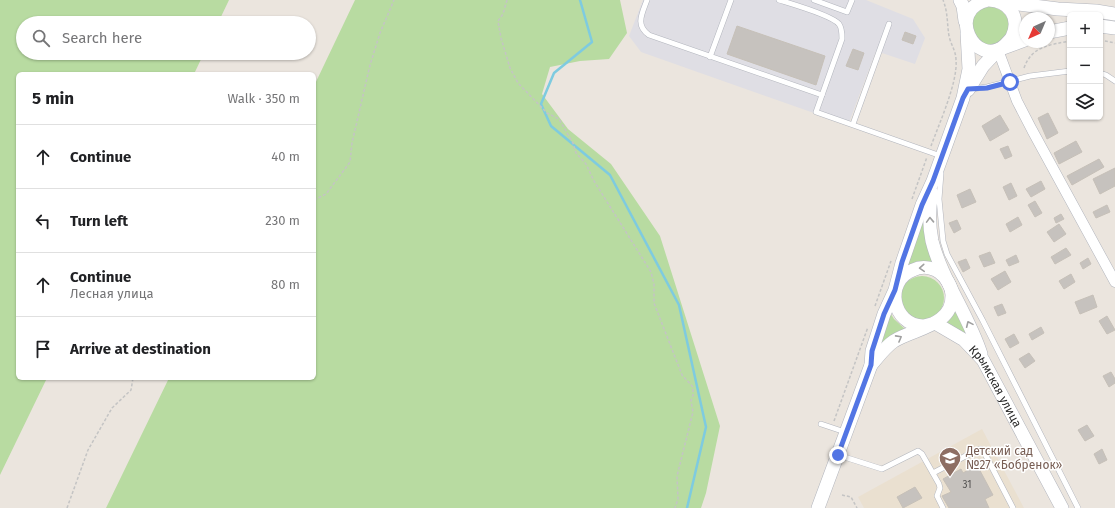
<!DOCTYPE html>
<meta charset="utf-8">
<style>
:root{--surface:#fff;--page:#f2f2f2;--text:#202124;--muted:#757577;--line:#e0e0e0}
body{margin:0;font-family:"Fira Sans",sans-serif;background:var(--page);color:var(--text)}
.controls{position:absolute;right:12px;top:12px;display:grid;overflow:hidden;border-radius:6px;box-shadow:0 1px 3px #0004}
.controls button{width:36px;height:36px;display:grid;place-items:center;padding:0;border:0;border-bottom:1px solid var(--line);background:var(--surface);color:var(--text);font:20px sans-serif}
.compass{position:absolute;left:1019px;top:12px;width:36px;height:36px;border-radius:50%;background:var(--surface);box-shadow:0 1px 3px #0004;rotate:224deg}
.stop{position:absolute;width:12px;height:12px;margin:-9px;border:3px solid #5275e4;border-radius:50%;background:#fff}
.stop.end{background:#5275e4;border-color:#fff;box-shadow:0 1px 4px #0008}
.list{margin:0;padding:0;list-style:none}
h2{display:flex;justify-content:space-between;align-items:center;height:52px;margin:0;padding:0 16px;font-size:17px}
h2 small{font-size:13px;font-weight:400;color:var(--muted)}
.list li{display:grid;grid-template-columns:26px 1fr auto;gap:12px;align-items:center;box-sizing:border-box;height:64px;padding:0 16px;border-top:1px solid var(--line)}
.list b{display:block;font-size:15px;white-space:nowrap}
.list p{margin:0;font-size:13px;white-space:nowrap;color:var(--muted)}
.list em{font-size:13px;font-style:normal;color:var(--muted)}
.icon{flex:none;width:22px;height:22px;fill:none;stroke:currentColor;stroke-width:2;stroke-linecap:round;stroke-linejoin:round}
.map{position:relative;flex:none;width:1115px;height:508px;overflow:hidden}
.search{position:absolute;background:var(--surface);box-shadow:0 1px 3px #0004;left:16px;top:16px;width:300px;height:44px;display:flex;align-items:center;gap:10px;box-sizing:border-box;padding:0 14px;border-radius:22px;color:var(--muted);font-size:15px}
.panel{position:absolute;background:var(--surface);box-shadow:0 1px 3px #0004;left:16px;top:72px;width:300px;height:308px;border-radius:6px}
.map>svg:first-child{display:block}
.industrial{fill:#dfdee4}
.education{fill:#eae0d0}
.green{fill:#b8dba1}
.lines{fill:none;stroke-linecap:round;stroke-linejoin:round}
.stream{stroke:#7ecbe0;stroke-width:2.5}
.building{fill:#c6c2be;stroke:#c6c0b8}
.service-casing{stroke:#b2b5bd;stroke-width:6}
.minor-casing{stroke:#b2b5bd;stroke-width:11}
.tertiary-casing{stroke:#b2b5bd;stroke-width:14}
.path{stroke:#c4c4c4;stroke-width:1.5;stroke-dasharray:3 2;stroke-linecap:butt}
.service{stroke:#fff;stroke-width:5}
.minor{stroke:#fff;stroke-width:10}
.tertiary{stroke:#fff;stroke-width:13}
.oneway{stroke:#a0a0a0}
.route{stroke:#5275e4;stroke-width:5}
.labels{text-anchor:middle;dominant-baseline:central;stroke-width:3;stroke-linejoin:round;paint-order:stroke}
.number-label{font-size:10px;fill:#525150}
.street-label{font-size:12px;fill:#2b2b2b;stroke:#fff}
.education-label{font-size:12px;fill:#785e54;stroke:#fff;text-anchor:start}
</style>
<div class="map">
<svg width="1115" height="508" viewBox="0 0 1115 508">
<rect width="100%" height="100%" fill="#ebe5de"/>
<path class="industrial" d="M643 0H866L913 19 925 38 915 64 876 51 848 125 641 52 629 36Z"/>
<path class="education" d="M982 429 1024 508H864L858 497Z"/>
<g class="green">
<path d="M0 0H229L218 23H23V53H204L194 74H18V378H47L0 475Z"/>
<path d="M355 0H620L627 33 609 59 580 61 550 67 542 94 568 129 611 164 660 236 720 426 706 493 701 508H106L169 378H314V86Z"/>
<circle cx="990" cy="26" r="19"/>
<path d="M922 217 937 266 905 268Z"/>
<circle cx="922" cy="298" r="22"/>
<path d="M957 308 972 340 947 323Z"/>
<path d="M889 311 894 319 906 330 878 346Z"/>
</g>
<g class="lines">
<path class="stream" d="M580 0 592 42 554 73 541 104 551 126 610 175 679 305 706 427 687 508"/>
</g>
<g class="building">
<path d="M737 26 825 56 816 85 727 54Z"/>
<path d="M905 32 916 36 913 44 902 40Z"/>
<path d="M853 49 864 53 858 70 846 66Z"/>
<path d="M1048 113 1058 133 1047 139 1038 118Z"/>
<path d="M1000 115 1009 130 990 141 982 126Z"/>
<path d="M1076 141 1082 152 1059 164 1054 153Z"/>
<path d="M1008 146 1012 156 1005 159 1000 149Z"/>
<path d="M1099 159 1104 167 1072 185 1067 176Z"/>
<path d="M1115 168V186L1100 194 1093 179Z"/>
<path d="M1041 181 1045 189 1031 197 1026 189Z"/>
<path d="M1011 183 1017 196 1009 200 1003 187Z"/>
<path d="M970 189 976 202 962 208 957 195Z"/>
<path d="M1035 201 1042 213 1035 217 1028 205Z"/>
<path d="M1107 205 1110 212 1096 218 1093 212Z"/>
<path d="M1061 214 1064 219 1056 223 1054 218Z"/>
<path d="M1018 217 1022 225 1010 232 1006 224Z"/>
<path d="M957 220 961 229 954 233 949 223Z"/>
<path d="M1059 224 1066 234 1054 242 1047 232Z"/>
<path d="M1066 248 1071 255 1055 264 1051 257Z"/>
<path d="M990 252 995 263 984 267 979 256Z"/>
<path d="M1016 255 1019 262 1009 266 1006 260Z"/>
<path d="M1088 258 1091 264 1083 269 1080 263Z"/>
<path d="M966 259 970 268 963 272 958 262Z"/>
<path d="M1005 271 1011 282 998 290 991 279Z"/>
<path d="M1071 274 1075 282 1064 289 1059 281Z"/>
<path d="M1093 295 1097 307 1080 314 1075 302Z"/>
<path d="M1002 304 1006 313 998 316 994 307Z"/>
<path d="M1107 316 1115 330 1107 334 1099 321Z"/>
<path d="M1041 327 1044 333 1032 340 1029 334Z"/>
<path d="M1014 334 1019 343 1010 348 1005 339Z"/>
<path d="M1029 353 1035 361 1025 368 1019 359Z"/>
<path d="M1111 372 1115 379V383L1109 387 1103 376Z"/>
<path d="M1087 425 1094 436 1085 441 1078 430Z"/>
<path d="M1102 449 1107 460 1099 464 1094 454Z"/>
<path d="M977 465 993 495 985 499 989 508H949L942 496 951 492 943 479 961 469 963 473Z"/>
<path d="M915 487 922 498 903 508 897 497Z"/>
</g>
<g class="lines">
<g class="service-casing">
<g id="service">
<path d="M647 0C642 14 635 25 649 35L822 95"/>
<path d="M779 0C792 4 831 15 839 24 842 28 842 34 842 39L816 112 941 156"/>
<path d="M814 0 847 12 852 0"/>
<path d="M710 57 731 0"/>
<path d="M1100 73 1106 75 1115 81"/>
<path d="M971 89 987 87 1030 76 1070 71"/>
<path d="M853 124 889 24"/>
<path d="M941 173 939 199 943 241 947 254 983 321 1078 508"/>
<path d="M821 424 845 432"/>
<path d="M838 455 882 469 918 451 922 454 939 484 940 488 937 496 943 508"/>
<path d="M933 473 977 450 981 449 984 452 1013 508"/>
</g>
</g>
<g class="minor-casing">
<path id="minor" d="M998 50 1017 101 1032 130 1115 282"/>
</g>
<g class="tertiary-casing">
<g id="tertiary">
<path d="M960 0 963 6 965 21"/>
<path d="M988 0C944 10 976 69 1004 46 1007 43 1010 40 1012 37 1021 17 1009 1 989 0"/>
<path d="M1002 2 1058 9 1096 11 1115 14"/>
<path d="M1100 26 1115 28"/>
<path d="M1049 32 1070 28"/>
<path d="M968 90 983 66 998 50 1025 40"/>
<path d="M932 193C929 208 929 226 932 241 942 280 969 316 981 354"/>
<path id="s1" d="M935 323 964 340 983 360 1062 508"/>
<path d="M871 365C878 357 885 347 894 341 915 328 953 326 952 295 952 286 946 277 939 272 931 267 921 266 913 270 884 281 892 325 923 326 927 326 931 324 935 323"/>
<path d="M818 508 871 365 872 351 884 314 895 290 902 263 922 205 933 181 963 98 969 69 967 33"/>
</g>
</g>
<g class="path">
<path d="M507 0 503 14 498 21 501 38 510 68 518 83 547 113 559 119 573 143 576 153 586 164 594 181 651 272 654 284V303L682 375 693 387V395L691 401 693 412 677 476 678 499 675 508"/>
<path d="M1100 40 1115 43"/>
<path d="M1024 68C1032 46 1049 45 1070 41"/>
<path d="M931 146C939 124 958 82 956 60 956 51 951 45 949 36 947 24 948 12 943 0"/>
<path d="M912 199 927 157"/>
<path d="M314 200 326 194 350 162 352 143 370 65 380 33 394 0"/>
<path d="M875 306 891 261"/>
<path d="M834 421 868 327"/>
<path d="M842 495 851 497 857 508"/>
<path d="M67 508 88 450 112 408 131 390 133 378"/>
</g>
<use href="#service" class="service"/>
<use href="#minor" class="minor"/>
<use href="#tertiary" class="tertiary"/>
</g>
<defs><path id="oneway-chevron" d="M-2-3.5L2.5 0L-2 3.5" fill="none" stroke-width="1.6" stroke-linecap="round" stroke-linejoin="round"/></defs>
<g class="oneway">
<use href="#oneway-chevron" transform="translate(930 220) rotate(-92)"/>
<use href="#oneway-chevron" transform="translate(922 268) rotate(176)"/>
<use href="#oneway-chevron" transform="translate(969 324) rotate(-114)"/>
<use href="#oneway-chevron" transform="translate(899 338) rotate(-29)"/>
</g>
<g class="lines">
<path class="route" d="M838 455 871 365 872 351 884 314 895 290 902 262 922 205 933 181 963 98 968 89 987 88 1010 82"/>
</g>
<defs>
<g id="school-pin" transform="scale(1.15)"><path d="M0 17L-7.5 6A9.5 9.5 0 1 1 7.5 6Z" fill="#8d6e63" stroke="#fff"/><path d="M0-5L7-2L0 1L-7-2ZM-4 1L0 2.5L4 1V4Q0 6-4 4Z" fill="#fff"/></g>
</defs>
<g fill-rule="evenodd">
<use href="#school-pin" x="950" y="458"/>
</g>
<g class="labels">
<g class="number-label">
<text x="967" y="485">31</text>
</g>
<g class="street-label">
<text stroke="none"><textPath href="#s1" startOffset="90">Крымская улица</textPath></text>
</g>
<g class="education-label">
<text x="966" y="451">Детский сад<tspan x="966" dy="14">№27 «Бобренок»</tspan></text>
</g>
</g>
</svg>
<div class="controls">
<button>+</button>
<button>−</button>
<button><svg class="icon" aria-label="layers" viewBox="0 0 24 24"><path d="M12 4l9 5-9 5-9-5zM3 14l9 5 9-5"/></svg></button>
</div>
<svg class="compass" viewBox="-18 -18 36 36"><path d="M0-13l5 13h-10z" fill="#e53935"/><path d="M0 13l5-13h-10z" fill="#757577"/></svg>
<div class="stop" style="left:1010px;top:82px"></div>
<div class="stop end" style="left:838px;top:455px"></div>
<div class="search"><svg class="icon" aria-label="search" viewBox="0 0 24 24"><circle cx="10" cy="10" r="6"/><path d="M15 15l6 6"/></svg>Search here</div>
<section class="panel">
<h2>5 min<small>Walk · 350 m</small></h2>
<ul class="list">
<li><svg class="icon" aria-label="ahead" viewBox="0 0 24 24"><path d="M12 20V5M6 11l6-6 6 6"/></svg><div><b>Continue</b></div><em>40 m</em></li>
<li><svg class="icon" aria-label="left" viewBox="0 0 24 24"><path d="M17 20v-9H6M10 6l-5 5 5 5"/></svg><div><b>Turn left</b></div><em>230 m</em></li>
<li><svg class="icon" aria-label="ahead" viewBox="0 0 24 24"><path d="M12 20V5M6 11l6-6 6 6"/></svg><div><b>Continue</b><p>Лесная улица</p></div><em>80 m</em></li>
<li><svg class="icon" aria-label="arrive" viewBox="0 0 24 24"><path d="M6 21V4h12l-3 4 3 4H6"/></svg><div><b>Arrive at destination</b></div></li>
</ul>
</section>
</div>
